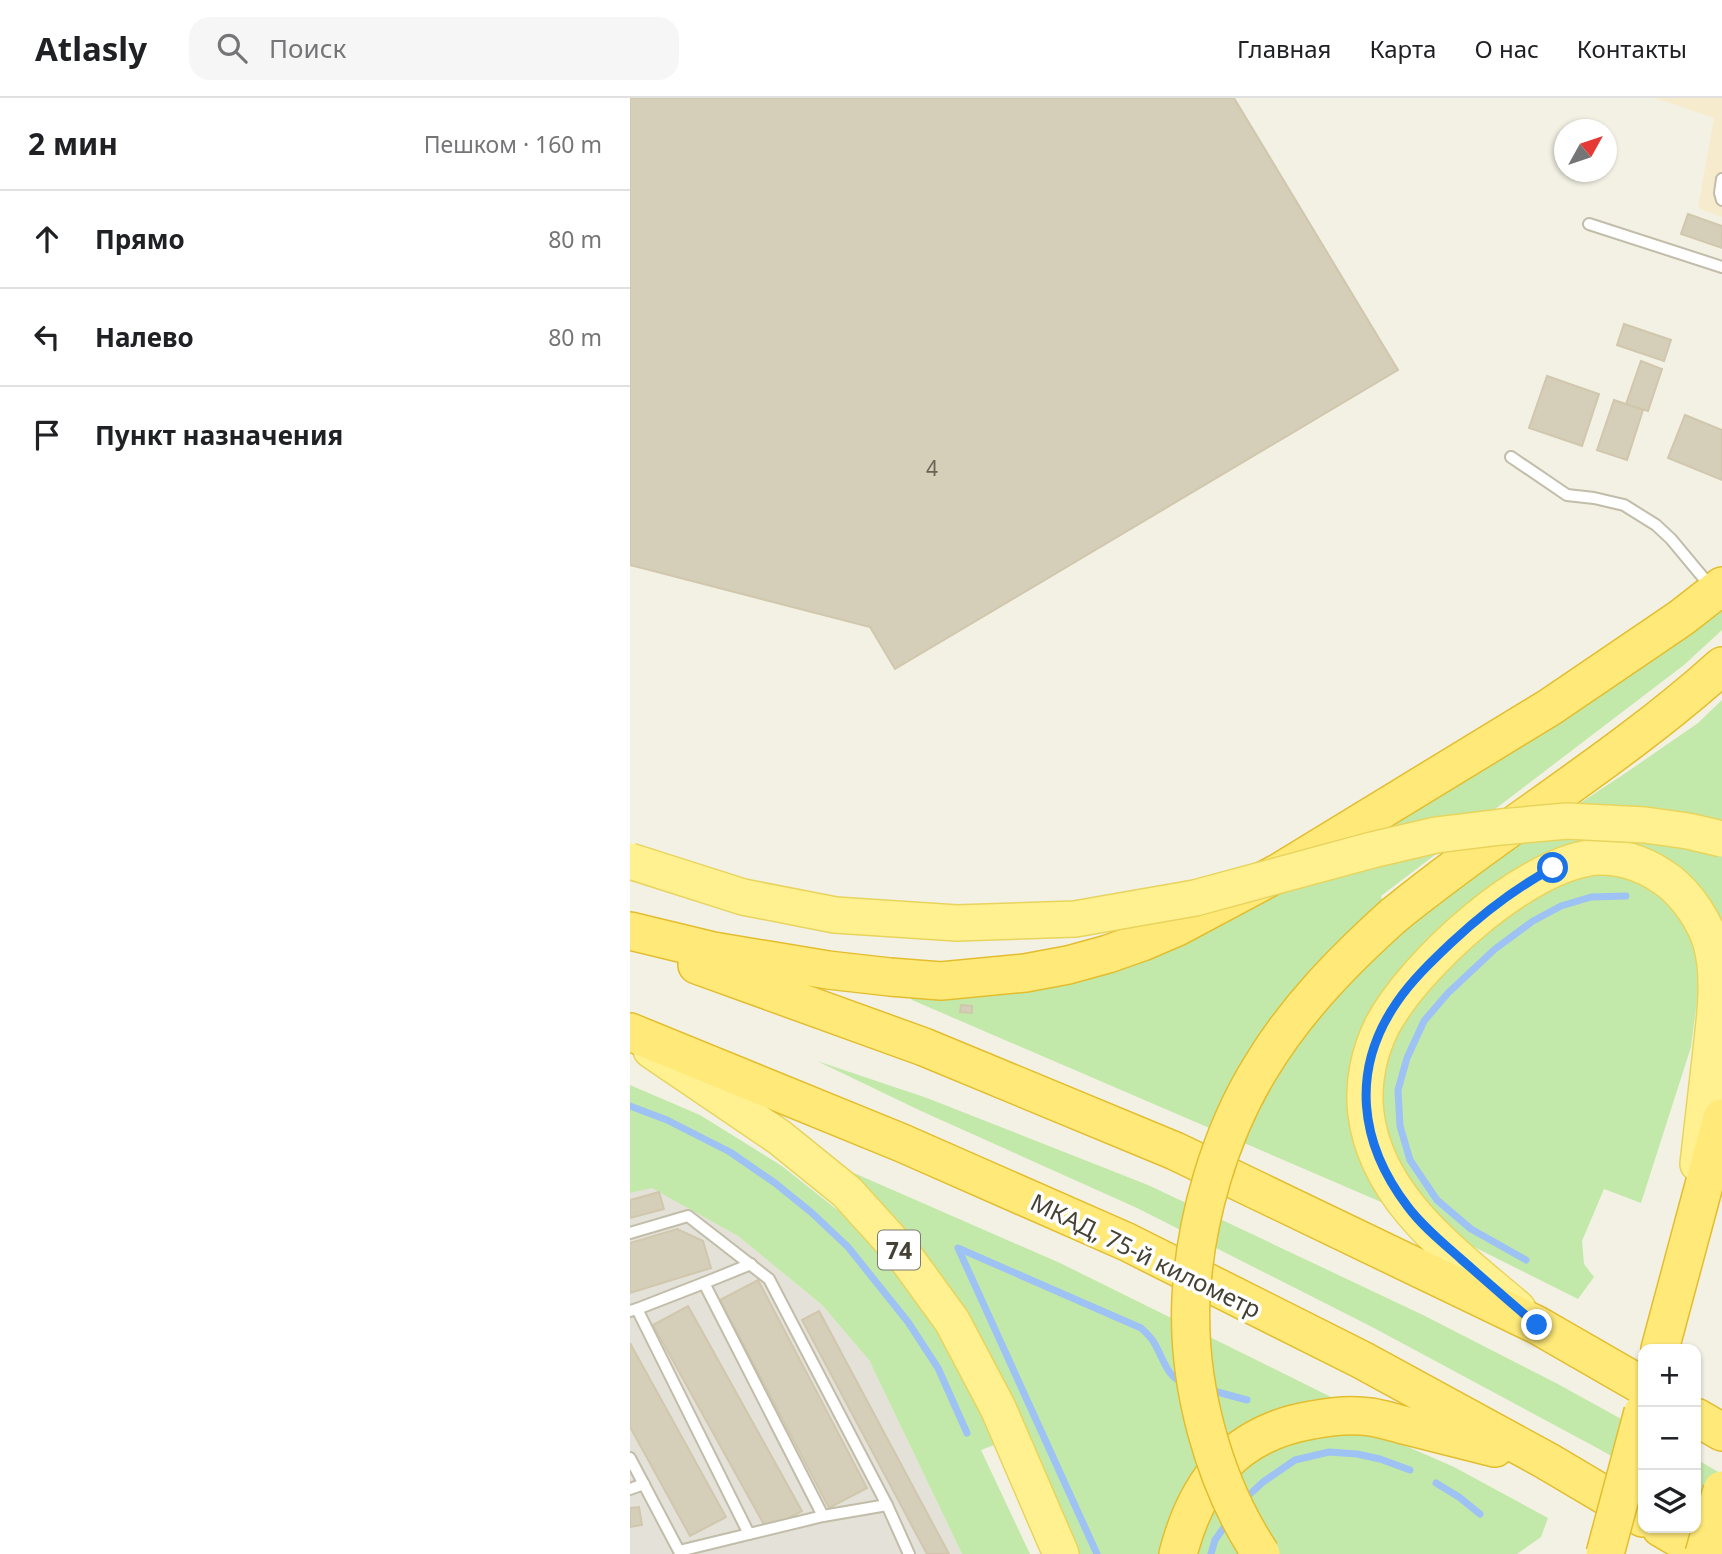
<!DOCTYPE html>
<html lang="ru">
<meta charset="utf-8">
<style>
:root{--surface:#fff;--page:#f6f6f6;--text:#202124;--muted:#757577;--line:#e0e0e0}
body{margin:0;font-family:"Noto Sans",sans-serif;background:var(--page);color:var(--text)}
.controls{position:absolute;right:21px;bottom:21px;display:grid;overflow:hidden;border-radius:14px;box-shadow:0 2px 5px #0004}
.controls button{width:63px;height:63px;display:grid;place-items:center;padding:0;border:0;border-bottom:2px solid var(--line);background:var(--surface);color:var(--text);font:35px sans-serif}
.compass{position:absolute;left:924px;top:21px;width:63px;height:63px;border-radius:50%;background:var(--surface);box-shadow:0 2px 5px #0004;rotate:50deg}
.stop{position:absolute;width:21px;height:21px;margin:-16px;border:5px solid #1a73e8;border-radius:50%;background:#fff}
.stop.end{background:#1a73e8;border-color:#fff;box-shadow:0 2px 7px #0008}
.list{margin:0;padding:0;list-style:none}
h2{display:flex;justify-content:space-between;align-items:center;height:91px;margin:0;padding:0 28px;font-size:30px}
h2 small{font-size:23px;font-weight:400;color:var(--muted)}
.list li{display:grid;grid-template-columns:46px 1fr auto;gap:21px;align-items:center;box-sizing:border-box;height:98px;padding:0 28px;border-top:2px solid var(--line)}
.list b{display:block;font-size:26px;white-space:nowrap}
.list em{font-size:23px;font-style:normal;color:var(--muted)}
.icon{flex:none;width:38px;height:38px;fill:none;stroke:currentColor;stroke-width:2;stroke-linecap:round;stroke-linejoin:round}
.map{position:relative;flex:none;width:1092px;height:1456px;overflow:hidden}
header{display:flex;align-items:center;gap:42px;box-sizing:border-box;height:98px;padding:0 35px;background:var(--surface);border-bottom:2px solid var(--line)}
header strong{font-size:33px}
nav{display:flex;gap:38px;margin-inline-start:auto;font-size:24px}
.search{width:490px;height:63px;background:var(--page);display:flex;align-items:center;gap:18px;box-sizing:border-box;padding:0 24px;border-radius:21px;color:var(--muted);font-size:26px}
main{display:flex}
aside{flex:1;background:var(--surface)}
.map>svg:first-child{display:block}
.commercial{fill:#f6ebcd}
.industrial{fill:#e4e1d9}
.green{fill:#c3e9aa}
.lines{fill:none;stroke-linecap:round;stroke-linejoin:round}
.stream{stroke:#9dc2f3;stroke-width:7}
.building{fill:#d5ceb9;stroke:#d0c7ac;stroke-width:2}
.service-casing{stroke:#c1bda9;stroke-width:14}
.primary-casing{stroke:#e8d45d;stroke-width:38}
.trunk-casing{stroke:#e3bd2e;stroke-width:40}
.service{stroke:#fff;stroke-width:10}
.primary{stroke:#fff190;stroke-width:35}
.trunk{stroke:#ffea79;stroke-width:37}
.primary-bridge-casing{stroke:#e8d45d;stroke-width:38;stroke-linecap:butt}
.trunk-bridge-casing{stroke:#e3bd2e;stroke-width:40;stroke-linecap:butt}
.primary-bridge{stroke:#fff190;stroke-width:35}
.trunk-bridge{stroke:#ffea79;stroke-width:37}
.route{stroke:#1a73e8;stroke-width:9}
.labels{text-anchor:middle;dominant-baseline:central;stroke-width:7;stroke-linejoin:round;paint-order:stroke}
.number-label{font-size:21px;fill:#696455}
.shield{fill:#fff;stroke:#7d7a71;stroke-width:2}
.shield-label{font-size:23px;font-weight:bold;fill:#454134}
.street-label{font-size:24px;fill:#454134;stroke:#fff}
</style>
<header>
<strong>Atlasly</strong>
<div class="search"><svg class="icon" aria-label="search" viewBox="0 0 24 24"><circle cx="10" cy="10" r="6"/><path d="M15 15l6 6"/></svg>Поиск</div>
<nav><a>Главная</a><a>Карта</a><a>О нас</a><a>Контакты</a></nav>
</header>
<main>
<aside>
<h2>2 мин<small>Пешком · 160 m</small></h2>
<ul class="list">
<li><svg class="icon" aria-label="ahead" viewBox="0 0 24 24"><path d="M12 20V5M6 11l6-6 6 6"/></svg><div><b>Прямо</b></div><em>80 m</em></li>
<li><svg class="icon" aria-label="left" viewBox="0 0 24 24"><path d="M17 20v-9H6M10 6l-5 5 5 5"/></svg><div><b>Налево</b></div><em>80 m</em></li>
<li><svg class="icon" aria-label="arrive" viewBox="0 0 24 24"><path d="M6 21V4h12l-3 4 3 4H6"/></svg><div><b>Пункт назначения</b></div></li>
</ul>
</aside>
<div class="map">
<svg width="1092" height="1456" viewBox="0 0 1092 1456">
<rect width="100%" height="100%" fill="#f3f1e4"/>
<path class="commercial" d="M1025 0H1092V119L1068 110 1084 20Z"/>
<path class="industrial" d="M22 1089 108 1138 192 1207 239 1262 332 1456H0V1095Z"/>
<g class="green">
<path d="M1092 504V532L1054 567 751 798 754 808 769 825 997 674 1068 625 1092 602V829L960 745 743 917 754 1099 751 1104 282 902 278 897 448 879Z"/>
<path d="M984 773 1033 795 1047 814 1061 839 1066 861 1068 895 1061 949 1011 1105 974 1091 952 1143 954 1166 964 1179 948 1201 842 1148 803 1114 776 1081 756 1043 752 1011 753 976 758 947 778 910 847 836 924 784Z"/>
<path d="M187 963 297 1000 518 1087 793 1217 926 1285 1013 1333V1376L969 1351 742 1229 507 1110 291 1013Z"/>
<path d="M0 987 70 1017 152 1068 210 1114 263 1168 300 1218 367 1346 351 1352 400 1456H332L239 1262 192 1207 108 1138 22 1090 0 1095Z"/>
<path d="M208 1068 430 1165 701 1299 697 1304 559 1383 537 1429 531 1456H448Z"/>
<path d="M696 1336 735 1337 776 1348 824 1369 918 1420 911 1439 887 1456H561L590 1391 636 1353Z"/>
<path d="M1066 1361 1092 1376V1421L1066 1406Z"/>
</g>
<g class="lines">
<g class="stream">
<path d="M0 1008 37 1022 100 1054 145 1085 182 1115 218 1149 278 1224 308 1270 337 1335"/>
<path d="M896 1162 841 1131 807 1102 780 1062 770 1028 768 992 777 960 794 923 818 895 865 851 903 823 931 808 961 799 996 798"/>
<path d="M580 1292 617 1302"/>
<path d="M806 1385 829 1399 850 1416"/>
<path d="M613 1404 619 1397 633 1384 665 1362 699 1354 727 1356 750 1361 780 1372"/>
<path d="M467 1456 328 1150 511 1230C515 1234 520 1238 523 1243 533 1258 536 1280 555 1285"/>
<path d="M581 1456 585 1442 600 1421"/>
</g>
</g>
<g class="building">
<path d="M0 0H604L768 272 265 571 240 529 0 467Z"/>
<path d="M1058 116 1092 128V150L1051 136Z"/>
<path d="M994 226 1041 242 1034 263 987 247Z"/>
<path d="M1011 263 1032 271 1018 313 996 306Z"/>
<path d="M917 278 969 296 952 348 899 330Z"/>
<path d="M984 302 1013 312 997 362 967 352Z"/>
<path d="M1055 317 1092 332V382L1038 360Z"/>
<path d="M331 907 342 908V915L330 914Z"/>
<path d="M29 1094 34 1111 0 1120V1102Z"/>
<path d="M47 1131 73 1143 81 1170 0 1195V1145Z"/>
<path d="M128 1182 237 1390 199 1410 90 1202Z"/>
<path d="M58 1208 172 1413 137 1432 23 1227Z"/>
<path d="M189 1213 319 1456H297L172 1222Z"/>
<path d="M0 1245 96 1419 60 1438 0 1329Z"/>
<path d="M9 1409 12 1427 0 1429V1410Z"/>
</g>
<g class="lines">
<g class="service-casing">
<g id="service">
<path d="M1092 81 1090 95 1092 102"/>
<path d="M959 126 1092 169"/>
<path d="M881 359 937 397 964 400 994 407 1026 427 1041 441 1081 489"/>
<path d="M0 1135 58 1118 139 1181 257 1407 279 1456"/>
<path d="M7 1211 74 1185"/>
<path d="M0 1213 7 1211 119 1436 193 1418 74 1185 121 1166"/>
<path d="M0 1360 49 1453 119 1436"/>
<path d="M0 1391 14 1386"/>
<path d="M193 1418 257 1407"/>
</g>
</g>
<g class="primary-casing">
<g id="primary">
<path d="M21 952 149 1039 217 1094 274 1157 322 1223 368 1310 431 1456"/>
<path d="M888 1211C827 1158 747 1103 736 1016 732 986 739 954 752 928 784 867 896 764 967 759 994 758 1019 768 1040 784 1058 799 1074 822 1081 845 1091 882 1084 923 1080 961 1076 996 1072 1031 1068 1066"/>
</g>
</g>
<g class="trunk-casing">
<g id="trunk">
<path d="M763 818C869 731 989 661 1092 568"/>
<path d="M0 833 83 853 198 872 260 879 311 883 395 875 438 867 478 856 512 844 547 829 648 775 920 609 1051 520 1092 488"/>
<path d="M67 867 294 949 545 1053 907 1227 1013 1288"/>
<path d="M0 934 272 1045 497 1144 732 1262 917 1363 1013 1420"/>
<path d="M1030 1251 1092 1020"/>
<path d="M1066 1319 1092 1334"/>
<path d="M1031 1430 1076 1456"/>
<path d="M548 1456C567 1383 605 1335 682 1322 702 1318 721 1316 741 1319 754 1321 768 1326 782 1329 810 1336 837 1343 865 1350"/>
</g>
</g>
<use href="#service" class="service"/>
<use href="#primary" class="primary"/>
<use href="#trunk" class="trunk"/>
<g class="primary-bridge-casing">
<path id="primary-bridge" d="M0 763 113 799 205 817 327 825 445 821 565 800 742 752 806 737 871 729 937 723 1015 727 1058 733 1092 741"/>
</g>
<g class="trunk-bridge-casing">
<g id="trunk-bridge">
<path d="M631 1456C583 1384 557 1286 561 1200 565 1122 590 1035 631 969 666 911 713 863 763 818"/>
<path d="M975 1456 1013 1314"/>
<path d="M1074 1456 1092 1392"/>
</g>
</g>
<use href="#primary-bridge" class="primary-bridge"/>
<use href="#trunk-bridge" class="trunk-bridge"/>
</g>
<g class="lines">
<path class="route" d="M907 1227C881 1205 856 1183 831 1161 813 1145 793 1129 778 1109 729 1045 720 972 767 904 782 882 802 863 821 845 852 816 885 790 923 770"/>
</g>
<g class="labels">
<g class="number-label">
<text x="302" y="370">4</text>
</g>
<rect class="shield" x="248" y="1132.5" width="42" height="39" rx="5"/>
<g class="shield-label">
<text x="269" y="1152">74</text>
</g>
<g class="street-label">
<text transform="translate(516 1157) rotate(26)">МКАД, 75-й километр</text>
</g>
</g>
</svg>
<div class="controls">
<button>+</button>
<button>−</button>
<button><svg class="icon" aria-label="layers" viewBox="0 0 24 24"><path d="M12 4l9 5-9 5-9-5zM3 14l9 5 9-5"/></svg></button>
</div>
<svg class="compass" viewBox="-18 -18 36 36"><path d="M0-13l5 13h-10z" fill="#e53935"/><path d="M0 13l5-13h-10z" fill="#757577"/></svg>
<div class="stop" style="left:923px;top:770px"></div>
<div class="stop end" style="left:907px;top:1227px"></div>
</div>
</main>
